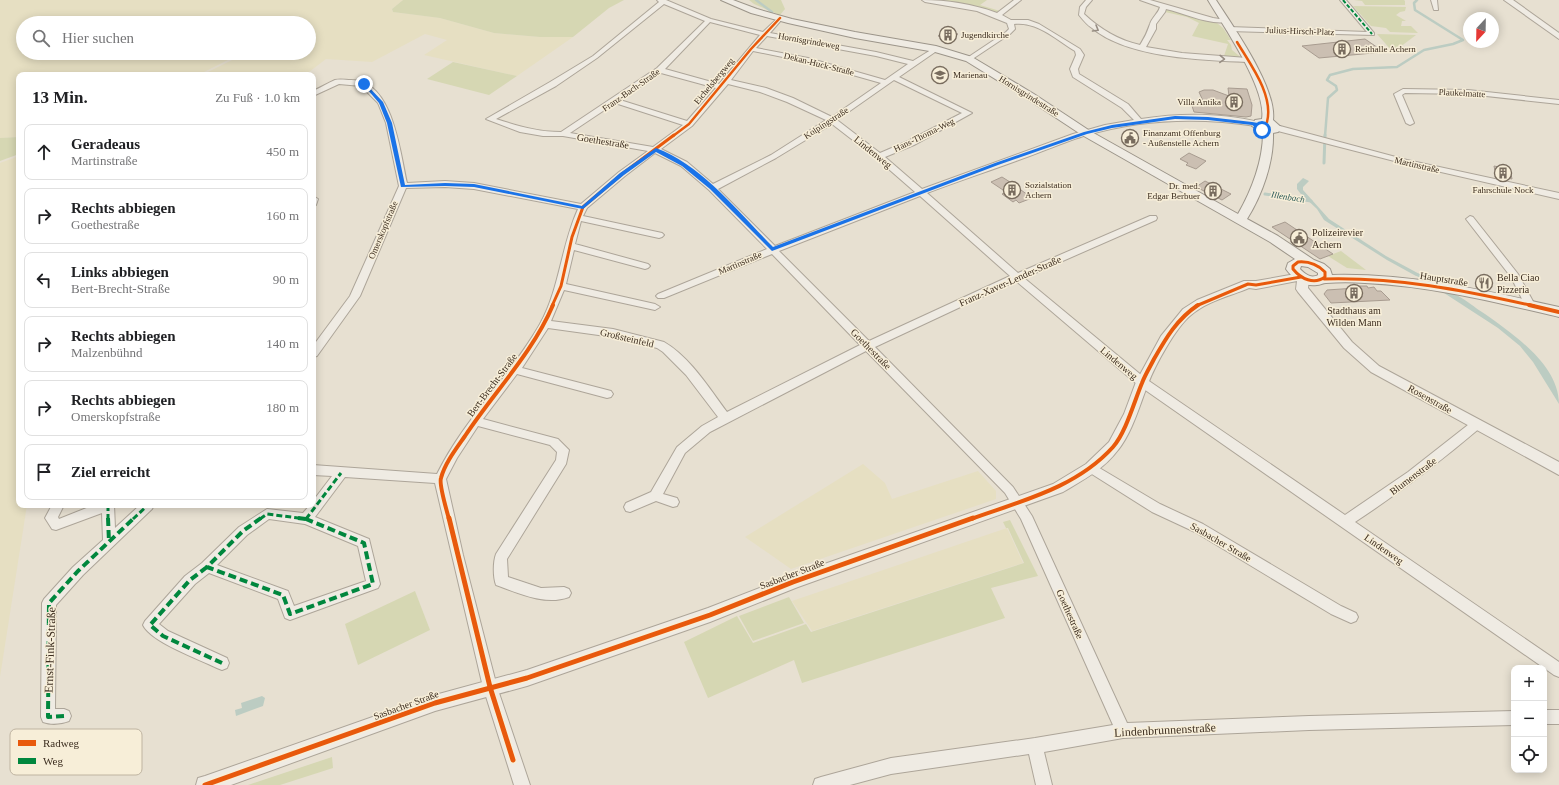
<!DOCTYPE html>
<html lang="de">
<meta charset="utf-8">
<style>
:root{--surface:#fff;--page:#f2f2f2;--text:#202124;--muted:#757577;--line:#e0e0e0}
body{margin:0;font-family:"Times New Roman",serif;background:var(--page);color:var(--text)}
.controls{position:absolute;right:12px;bottom:12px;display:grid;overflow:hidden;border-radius:8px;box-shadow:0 2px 10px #0003}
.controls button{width:36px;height:36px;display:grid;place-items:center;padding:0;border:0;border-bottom:1px solid var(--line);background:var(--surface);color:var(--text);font:20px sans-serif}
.compass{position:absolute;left:1463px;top:12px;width:36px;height:36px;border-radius:50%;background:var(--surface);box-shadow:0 2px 10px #0003;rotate:202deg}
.stop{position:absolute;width:12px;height:12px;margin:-9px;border:3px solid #1a73e8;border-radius:50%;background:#fff}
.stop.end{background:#1a73e8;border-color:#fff;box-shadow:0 1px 4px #0008}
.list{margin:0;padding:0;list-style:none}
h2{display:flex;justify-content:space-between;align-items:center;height:52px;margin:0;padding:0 16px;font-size:17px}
h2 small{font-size:13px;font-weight:400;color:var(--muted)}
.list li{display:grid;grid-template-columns:26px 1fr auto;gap:12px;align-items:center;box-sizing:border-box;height:56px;margin:0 8px 8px;padding:0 8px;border:1px solid var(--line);border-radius:8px}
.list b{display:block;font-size:15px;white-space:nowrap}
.list p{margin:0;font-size:13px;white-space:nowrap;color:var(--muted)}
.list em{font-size:13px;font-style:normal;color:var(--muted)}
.icon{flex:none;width:22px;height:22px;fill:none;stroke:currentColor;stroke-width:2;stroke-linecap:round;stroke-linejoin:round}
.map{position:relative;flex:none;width:1559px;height:785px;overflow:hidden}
.search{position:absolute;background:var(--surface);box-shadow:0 2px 10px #0003;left:16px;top:16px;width:300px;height:44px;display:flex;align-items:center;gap:10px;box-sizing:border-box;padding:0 14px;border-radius:22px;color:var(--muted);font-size:15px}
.panel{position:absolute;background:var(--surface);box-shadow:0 2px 10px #0003;left:16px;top:72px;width:300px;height:436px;border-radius:8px}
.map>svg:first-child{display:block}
.farmland{fill:#e6dfc2}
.green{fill:#d6d7b3}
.water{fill:#bcccc2}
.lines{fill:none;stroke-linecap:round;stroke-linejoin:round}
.stream-far1{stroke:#bcccc2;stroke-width:2.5}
.stream{stroke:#bcccc2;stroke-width:3}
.building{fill:#cbbfb2;stroke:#a89c90}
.minor-casing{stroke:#ada599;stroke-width:2}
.tertiary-casing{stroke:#ada599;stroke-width:2}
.secondary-casing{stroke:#9c958a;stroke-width:2}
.minor{fill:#efebe3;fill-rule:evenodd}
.tertiary{fill:#efebe3;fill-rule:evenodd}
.secondary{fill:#efebe3;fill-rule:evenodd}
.quiet-far2{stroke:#00873e;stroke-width:2;stroke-dasharray:4 2;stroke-linecap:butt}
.quiet-far1{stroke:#00873e;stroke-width:3;stroke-dasharray:6 3;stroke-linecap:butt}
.quiet{stroke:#00873e;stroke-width:4;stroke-dasharray:8 4;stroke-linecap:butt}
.cycleway-far3-casing{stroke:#f7eed8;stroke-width:4}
.cycleway-far2-casing{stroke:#f7eed8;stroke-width:5}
.cycleway-far1-casing{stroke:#f7eed8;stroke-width:6}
.cycleway-casing{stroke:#f7eed8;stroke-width:8}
.cycleway-far3{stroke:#e8590c;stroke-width:2.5}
.cycleway-far2{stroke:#e8590c;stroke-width:3}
.cycleway-far1{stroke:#e8590c;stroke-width:4}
.cycleway{stroke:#e8590c;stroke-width:5}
.oneway{stroke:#968c82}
.route{fill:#1a73e8}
.labels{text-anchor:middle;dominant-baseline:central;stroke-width:3;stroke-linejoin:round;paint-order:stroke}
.far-street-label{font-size:9px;fill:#3d2e20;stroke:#f7eed8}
.far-poi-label{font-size:9px;fill:#3d2e20;stroke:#f7eed8;text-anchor:start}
.far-water-label{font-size:9px;font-style:italic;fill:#2f5d5a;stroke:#f7eed8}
.street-label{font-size:10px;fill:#3d2e20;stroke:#f7eed8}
.poi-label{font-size:10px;fill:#3d2e20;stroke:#f7eed8;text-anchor:start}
.near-street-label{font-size:12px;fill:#3d2e20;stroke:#f7eed8}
.key{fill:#f7eed8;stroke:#bfb4a1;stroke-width:1}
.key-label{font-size:11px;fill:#3d2e20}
</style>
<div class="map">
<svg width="1559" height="785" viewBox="0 0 1559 785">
<rect width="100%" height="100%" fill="#e7e0d1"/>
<g class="farmland">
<path d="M0 0H403L392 9 393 12 440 18 494 33 540 37H573L517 76 424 55 447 40 425 34 372 62 326 59 305 75H293L279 72 273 75H202L246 53H309V23H23V53H242L198 75H19V137L0 138Z"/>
<path d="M19 156V505H27L0 677V163Z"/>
<path d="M863 464 885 483 892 499 978 471 996 491V499L791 569 745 537Z"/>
<path d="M1007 528 1023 563 812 631 792 601Z"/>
</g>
<g class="green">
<path d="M403 0H624L609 8 573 37H540L494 33 440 18 393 12 392 9Z"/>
<path d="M749 0H781L785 9 780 15 754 4Z"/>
<path d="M943 0H987L980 5 1000 11 996 13Z"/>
<path d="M1354 0H1404L1405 1V5H1365L1362 1Z"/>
<path d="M1353 6 1406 7 1405 11 1400 12 1396 15 1406 21H1402L1401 26H1411L1418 33 1390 32 1386 28 1371 26Z"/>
<path d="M1165 9 1217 23 1223 28 1231 40H1227L1231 45 1232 50 1243 59 1224 56 1228 44 1192 36 1199 23 1187 17 1165 12Z"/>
<path d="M1377 34 1416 35 1396 50 1392 51Z"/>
<path d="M453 62 517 76 489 95 427 79Z"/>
<path d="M19 137V154L0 161V138Z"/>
<path d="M1341 251 1366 270 1347 268 1328 256Z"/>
<path d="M1010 520 1038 576 991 588 1005 618 802 683 794 660 708 698 684 642 737 616 753 643 806 624 811 632 1024 563 1008 528H1006L1003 522Z"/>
<path d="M415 591 430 630 358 665 345 624Z"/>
<path d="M789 597 804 623 753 641 739 616Z"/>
<path d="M332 757 333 768 280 785H248Z"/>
</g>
<g class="water">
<path d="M1303 178 1309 181 1303 187V190L1329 219 1386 256 1425 277 1416 276 1387 260 1324 220 1317 209 1300 193 1297 189V184Z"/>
<path d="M1441 291C1445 292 1450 292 1454 294 1464 298 1475 308 1485 314 1513 334 1559 365 1559 404L1533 362 1520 346 1498 328Z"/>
<path d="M262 696 265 698 263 706 236 716 235 710 242 708 241 703Z"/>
</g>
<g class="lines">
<g class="stream-far1">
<path d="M756 0 772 12"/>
<path d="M1325 136 1328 98 1337 90 1336 86 1327 80 1330 75 1353 69 1397 67 1424 50 1453 44 1463 40 1415 10 1414 3 1417 0"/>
</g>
<g class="stream">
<path d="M1324 163 1325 135"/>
<path d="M1265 194 1311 201"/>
<path d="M1418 275 1433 283"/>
</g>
</g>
<g class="building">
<path d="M947 30 958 34 949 40 938 36Z"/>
<path d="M1365 39 1384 52 1319 58 1302 46Z"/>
<path d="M1228 88 1247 89 1252 105 1251 116 1246 117 1194 112 1191 103H1204L1199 92 1204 90H1213L1229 96Z"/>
<path d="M1189 153 1206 161 1196 169 1186 165 1188 163 1180 159Z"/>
<path d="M1494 166 1510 169 1512 179 1496 176Z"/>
<path d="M1002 177 1010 182 1032 198 1019 203 1016 200 1013 202 1002 194 1006 192 991 182Z"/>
<path d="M1205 181 1231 194 1222 200 1196 187Z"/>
<path d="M1285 222 1333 254 1320 259 1272 227Z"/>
<path d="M1355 286H1367L1368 288 1374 287 1377 291H1381L1390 300 1331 303 1324 294 1327 290 1356 288Z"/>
</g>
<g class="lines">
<g class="minor-casing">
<g id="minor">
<path d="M657 0H666L711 19 763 32 780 16 783 18 770 33 876 52 913 61 934 48H938V50L899 77 972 113 914 145 885 157 922 189 1073 134 1105 125 1134 120 1122 108 1073 77 1070 69 1076 55 1075 51C1057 40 1037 21 1014 24L1015 29 1010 34 971 60H967V58L1006 32 1009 29 1007 23 977 11 925 2 922 0C947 0 973 4 997 13L1014 0H1021L1002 15 1011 20H1028L1039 24 1080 49 1084 55 1078 69 1079 74 1128 104 1141 119C1179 113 1221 113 1259 122V126H1256C1199 117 1142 119 1087 135 1063 142 1040 153 1016 161 986 172 956 182 927 193L1018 273 1150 216H1156L1157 218 1156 220 1024 278 1146 379 1345 515 1408 472 1473 421 1477 420 1481 421 1483 424 1481 427C1441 461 1399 493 1355 522L1559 662V677L1554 675 1138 385 1016 281 875 347 1013 487 1032 516 1127 723 1309 716 1514 711V725L1309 730 1123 738 1044 752 1052 785H1036L1029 754 891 774 850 785H813L815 779 821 777 891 758 1035 738 1113 725 1021 519 1005 493 866 351 710 432 685 453 663 494 677 498 679 502 677 506 673 507 656 501 630 512 626 511 624 507 626 503 651 492 677 447 702 426 718 417 686 375 663 352 657 348 613 337 548 328 522 368 611 391 613 394 611 397 607 398 517 374 483 419 558 439 569 450 566 464 507 559 508 577 541 588 564 587 569 589 571 593 569 597C545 606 518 593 496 585 493 577 493 562 496 554L556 460 557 452 550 445 478 426 457 458 446 479 463 555 497 687 530 785H514L483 687 435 483 345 477 315 517 369 539 380 584 378 588 290 620 285 618 278 599 209 573 195 584 159 624 168 631 227 658 229 663 227 668 222 670 217 668C199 659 151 642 143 625L145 621 185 576 202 563 239 527 267 509 303 513 310 505H313V501L332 476 313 475V465L437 474C464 419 510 377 540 324 560 288 561 246 578 209L474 189 445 187 406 188 360 296 317 356 313 357V346L350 296 399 186 386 123 378 103 361 86 339 84 313 96V91C320 88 328 83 335 80 340 79 346 80 351 80 393 80 400 152 407 183L445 181 474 183 581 204 619 172 648 151 563 136H543L520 132 486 119 550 82 593 56 659 2ZM664 4 705 21 657 68 561 132C538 132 518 126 496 119L556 86 597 58ZM710 22 760 35 719 84 665 69ZM767 36 876 56 908 64 885 80 808 58 756 48ZM753 51 807 62 881 83 832 117 793 98 766 88 731 80ZM661 73 716 88 687 121 620 100ZM894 80 962 113 908 141 880 153 837 120ZM728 84 760 92 787 102 826 120 771 155 713 184 687 162 661 149 692 126ZM615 103 683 125 653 147 570 133ZM832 124 876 158 915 192 775 246 718 189 776 158ZM655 153 681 166 709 190 767 249 658 294 656 296 658 298H664L772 254 860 345 727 412C709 388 690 357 664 342L613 329 551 321 564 290 655 310 660 307 655 304 566 284 574 250 645 269 648 268 650 266 648 264 575 244 581 221 659 238 662 237 664 235 662 233 583 216 587 208 625 176ZM920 196 1010 276 869 341 779 251ZM269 519 305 524 358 546 366 581 294 606 288 591 217 565 247 535Z"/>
<path d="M1086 0H1092L1086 7 1084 14C1100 29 1118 40 1140 45 1145 37 1147 33 1150 24 1152 17 1158 14 1160 7L1140 0H1150L1213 18 1226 20V22C1209 25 1183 13 1166 9L1165 12 1156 24V29L1146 47 1182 53 1247 58 1251 60 1247 62C1202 60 1127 58 1092 28 1087 25 1083 20 1079 15L1080 7Z"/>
<path d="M1340 0H1346L1374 33V35L1229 31 1226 29 1229 27 1367 32Z"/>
<path d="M1431 0H1437L1438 10H1434Z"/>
<path d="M1403 89 1468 90 1559 100V104L1468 94 1405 93 1402 95 1414 123 1410 125 1406 123 1394 94Z"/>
<path d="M1274 126H1280L1407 160 1559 193V199L1406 164 1274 130Z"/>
<path d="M313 196 318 199 316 205 313 206Z"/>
<path d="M1470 216 1473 217 1518 274 1535 305 1534 307H1526L1511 277 1466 219Z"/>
<path d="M1091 463 1160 504 1203 524 1341 606 1356 613 1358 617 1356 621 1351 623 1331 614 1195 532 1152 512 1087 471 1085 468 1087 465Z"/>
<path d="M52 505H64L58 517 59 519 94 505H114L115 528 140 505H154L152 509 83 575 56 605 55 709H64L69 711 71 716 69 721C61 724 51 725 43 722L41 717 42 603 44 599 73 567 103 540 102 513 56 530 52 529 45 518Z"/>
<rect x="1544" y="710" width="15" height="14"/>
</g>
</g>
<g class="tertiary-casing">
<g id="tertiary">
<path d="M1504 0H1513L1559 33V39Z"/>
<path d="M1301 273C1310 276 1309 280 1308 288L1352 342 1379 366 1559 462V475L1371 372 1344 348 1298 292 1296 289 1297 281 1256 289 1249 288C1230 296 1207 301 1191 315 1176 327 1155 365 1148 384 1140 404 1132 433 1118 450 1104 469 1083 480 1063 492L798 587 710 622 527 686 435 711 231 785H196L198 778 205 776 435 695 527 670 708 608 793 575 1053 484 1086 464 1109 442 1124 414 1136 382 1161 336 1183 309 1197 300 1244 281H1256Z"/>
</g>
</g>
<g class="secondary-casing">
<path id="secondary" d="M721 0H733L757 9 792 19 855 32 936 46 972 57 1034 94 1090 131 1238 214C1252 190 1263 160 1263 133L1252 126 1255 120 1262 119C1267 89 1224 27 1208 0H1216C1234 28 1277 88 1273 120L1282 128 1278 132 1273 133C1274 162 1262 195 1247 219L1278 236 1314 260 1324 264 1330 269 1332 275C1409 273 1484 290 1559 307V317C1495 302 1431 286 1365 283 1352 282 1339 282 1326 283 1323 283 1320 285 1317 285 1304 287 1293 279 1286 269L1288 263 1295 259 1270 242 1082 135 1026 98 966 61 935 52 855 38 788 23 751 13ZM1301 266 1308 267 1318 273V275C1311 279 1305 274 1300 269Z"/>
</g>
<use href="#minor" class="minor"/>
<use href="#tertiary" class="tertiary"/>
<use href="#secondary" class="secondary"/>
<path class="quiet-far2" d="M1343 0 1372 34"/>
<g class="quiet-far1">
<path d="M108 505V519"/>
<path d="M133 519 148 505"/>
<path d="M260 519 267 514 306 519"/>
<path d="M306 519 341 473"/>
</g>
<g class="quiet">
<path d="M108 518 109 542"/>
<path d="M261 518 243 531 207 567 283 595 290 614 373 584 364 543 306 519"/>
<path d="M298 518 306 519"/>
<path d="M207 567 190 580 150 625 163 636 222 663"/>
<path d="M64 716 48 717 49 603 78 571 134 518"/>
</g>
<g class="cycleway-far3-casing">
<g id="cycleway-far3">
<path d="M1237 42C1250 64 1274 95 1267 122"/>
<path d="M673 136 689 124 751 49 780 18"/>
</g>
</g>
<g class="cycleway-far2-casing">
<g id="cycleway-far2">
<path d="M1298 262C1309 261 1317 264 1325 272V277C1314 285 1301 279 1293 269V266Z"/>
<path d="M1324 279C1398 277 1462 290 1534 306"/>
<path d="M552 306 561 286 572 237 583 207 622 174 674 135"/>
<path d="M1196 306 1248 284 1256 285 1301 277"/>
</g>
</g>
<g class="cycleway-far1-casing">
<g id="cycleway-far1">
<path d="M1529 305 1559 312"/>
<path d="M449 519C447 512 439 483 441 478 445 463 456 449 465 436 494 392 532 354 553 305"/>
<path d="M971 519C1021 501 1076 488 1113 447 1126 432 1134 402 1142 383 1145 375 1150 367 1154 359 1166 338 1177 319 1198 305"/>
</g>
</g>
<g class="cycleway-casing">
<g id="cycleway">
<path d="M449 518 490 687 513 760"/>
<path d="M205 785 435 703 527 678 710 615 793 582 973 518"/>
</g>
</g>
<use href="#cycleway-far3" class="cycleway-far3"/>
<use href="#cycleway-far2" class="cycleway-far2"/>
<use href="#cycleway-far1" class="cycleway-far1"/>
<use href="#cycleway" class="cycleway"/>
</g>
<defs><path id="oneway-chevron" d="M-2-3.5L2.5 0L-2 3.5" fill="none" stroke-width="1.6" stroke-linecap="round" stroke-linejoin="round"/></defs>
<g class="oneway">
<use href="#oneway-chevron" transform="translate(1096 29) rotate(30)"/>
<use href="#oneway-chevron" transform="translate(1222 59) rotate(2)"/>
</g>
<path class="route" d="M362 83H365L383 102 392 123 405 185 445 183 474 184 582 206 620 173 656 148C702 165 739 213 773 247L995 163 1084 132 1112 125 1175 116 1208 117 1252 122 1258 123 1264 130H1260L1252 125 1208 120 1175 119 1112 128 1087 134 998 165 772 251 710 189 682 166 656 152 624 175 583 209 474 187 445 186 401 187 387 123 379 103Z"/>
<defs>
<g id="building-ring" transform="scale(0.9)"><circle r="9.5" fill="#f7eed8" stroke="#786c5e" stroke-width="1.5"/><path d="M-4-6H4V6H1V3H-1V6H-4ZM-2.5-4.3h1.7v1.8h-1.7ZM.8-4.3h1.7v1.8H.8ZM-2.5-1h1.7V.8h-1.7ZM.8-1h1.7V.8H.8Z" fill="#786c5e"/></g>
<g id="school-ring" transform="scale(0.9)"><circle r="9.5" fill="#f7eed8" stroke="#786c5e" stroke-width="1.5"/><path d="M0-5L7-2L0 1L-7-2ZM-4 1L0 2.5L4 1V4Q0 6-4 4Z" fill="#786c5e"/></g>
<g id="civic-ring" transform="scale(0.9)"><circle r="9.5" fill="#f7eed8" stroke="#786c5e" stroke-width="1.5"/><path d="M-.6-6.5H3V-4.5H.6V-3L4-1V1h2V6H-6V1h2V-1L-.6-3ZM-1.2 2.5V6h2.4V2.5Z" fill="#786c5e"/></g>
<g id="restaurant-ring" transform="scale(0.9)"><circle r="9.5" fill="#f7eed8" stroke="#786c5e" stroke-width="1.5"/><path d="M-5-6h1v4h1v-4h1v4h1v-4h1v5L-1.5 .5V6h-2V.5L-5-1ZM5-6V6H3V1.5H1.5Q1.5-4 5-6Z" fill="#786c5e"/></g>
</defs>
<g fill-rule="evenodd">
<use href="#building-ring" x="948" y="35"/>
<use href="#building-ring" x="1342" y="49"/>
<use href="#school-ring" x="940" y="75"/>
<use href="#building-ring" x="1234" y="102"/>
<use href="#civic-ring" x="1130" y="138"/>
<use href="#building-ring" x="1503" y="173"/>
<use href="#building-ring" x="1012" y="190"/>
<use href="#building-ring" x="1213" y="191"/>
<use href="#civic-ring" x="1299" y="238"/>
<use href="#restaurant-ring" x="1484" y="283"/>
<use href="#building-ring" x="1354" y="293"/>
</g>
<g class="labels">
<g class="far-street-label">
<text transform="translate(1300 31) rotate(2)">Julius-Hirsch-Platz</text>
<text transform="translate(809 41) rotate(10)">Hornisgrindeweg</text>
<text transform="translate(819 64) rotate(14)">Dekan-Huck-Straße</text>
<text transform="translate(714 81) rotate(-50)">Eichelsbergweg</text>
<text transform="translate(631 90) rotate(-35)">Franz-Bach-Straße</text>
<text transform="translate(1462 93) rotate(3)">Plaukelmatte</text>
<text transform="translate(1029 96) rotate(32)">Hornisgrindestraße</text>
<text transform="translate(826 123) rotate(-33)">Kolpingstraße</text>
<text transform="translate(924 135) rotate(-26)">Hans-Thoma-Weg</text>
<text transform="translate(1417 165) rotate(13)">Martinstraße</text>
<text transform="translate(383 230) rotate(-67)">Omerskopfstraße</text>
<text transform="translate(740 263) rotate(-23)">Martinstraße</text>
</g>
<g class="far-poi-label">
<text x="961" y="35">Jugendkirche</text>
<text x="1355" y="49">Reithalle Achern</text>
<text x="953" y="75">Marienau</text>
<text x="1221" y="102" text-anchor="end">Villa Antika</text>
<text x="1143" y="133">Finanzamt Offenburg<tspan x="1143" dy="10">- Außenstelle Achern</tspan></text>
<text x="1025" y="185">Sozialstation<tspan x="1025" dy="10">Achern</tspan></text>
<text x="1200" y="186" text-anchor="end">Dr. med.<tspan x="1200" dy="10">Edgar Berbuer</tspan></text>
<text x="1503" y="190" text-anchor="middle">Fahrschule Nock</text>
</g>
<g class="far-water-label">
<text transform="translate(1288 197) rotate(9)">Illenbach</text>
</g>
<g class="street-label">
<text transform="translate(603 141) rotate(9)">Goethestraße</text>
<text transform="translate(873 152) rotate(39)">Lindenweg</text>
<text transform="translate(1444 279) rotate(9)">Hauptstraße</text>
<text transform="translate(1010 281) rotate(-24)">Franz-Xaver-Lender-Straße</text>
<text transform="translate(627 338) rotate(13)">Großsteinfeld</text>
<text transform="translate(871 349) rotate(45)">Goethestraße</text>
<text transform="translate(1119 363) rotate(40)">Lindenweg</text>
<text transform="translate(492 385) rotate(-53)">Bert-Brecht-Straße</text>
<text transform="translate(1430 399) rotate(29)">Rosenstraße</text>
<text transform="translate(1413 476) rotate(-37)">Blumenstraße</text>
<text transform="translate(1221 542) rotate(30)">Sasbacher Straße</text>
<text transform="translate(1384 549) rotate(35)">Lindenweg</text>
<text transform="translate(792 574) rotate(-21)">Sasbacher Straße</text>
<text transform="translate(1070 614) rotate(66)">Goethestraße</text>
<text transform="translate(406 705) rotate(-20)">Sasbacher Straße</text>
</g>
<g class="poi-label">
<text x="1312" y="232">Polizeirevier<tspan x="1312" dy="12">Achern</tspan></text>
<text x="1497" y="277">Bella Ciao<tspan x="1497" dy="12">Pizzeria</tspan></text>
<text x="1354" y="310" text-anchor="middle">Stadthaus am<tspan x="1354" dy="12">Wilden Mann</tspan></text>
</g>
<g class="near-street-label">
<text transform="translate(50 650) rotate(-88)">Ernst-Fink-Straße</text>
<text transform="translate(1165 730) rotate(-3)">Lindenbrunnenstraße</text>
</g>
</g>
<rect x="10" y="729" width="132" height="46" rx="6" class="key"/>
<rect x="18" y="740" width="18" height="6" fill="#e8590c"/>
<rect x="18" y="758" width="18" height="6" fill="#00873e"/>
<g class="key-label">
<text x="43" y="747">Radweg</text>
<text x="43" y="765">Weg</text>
</g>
</svg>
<div class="controls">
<button>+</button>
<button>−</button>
<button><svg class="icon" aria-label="locate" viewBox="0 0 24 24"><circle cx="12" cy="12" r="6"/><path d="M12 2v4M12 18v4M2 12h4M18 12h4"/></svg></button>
</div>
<svg class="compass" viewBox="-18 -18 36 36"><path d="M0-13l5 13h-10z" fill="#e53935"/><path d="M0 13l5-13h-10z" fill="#757577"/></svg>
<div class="stop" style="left:1262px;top:130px"></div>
<div class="stop end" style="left:364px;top:84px"></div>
<div class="search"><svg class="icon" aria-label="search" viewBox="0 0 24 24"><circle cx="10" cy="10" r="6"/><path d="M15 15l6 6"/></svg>Hier suchen</div>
<section class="panel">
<h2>13 Min.<small>Zu Fuß · 1.0 km</small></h2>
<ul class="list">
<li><svg class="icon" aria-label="ahead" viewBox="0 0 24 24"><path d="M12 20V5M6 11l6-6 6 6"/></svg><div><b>Geradeaus</b><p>Martinstraße</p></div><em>450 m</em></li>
<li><svg class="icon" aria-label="right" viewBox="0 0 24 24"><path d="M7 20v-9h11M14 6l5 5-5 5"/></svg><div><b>Rechts abbiegen</b><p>Goethestraße</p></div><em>160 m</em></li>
<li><svg class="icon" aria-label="left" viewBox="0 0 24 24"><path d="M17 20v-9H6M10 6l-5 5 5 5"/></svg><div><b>Links abbiegen</b><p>Bert-Brecht-Straße</p></div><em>90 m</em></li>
<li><svg class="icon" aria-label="right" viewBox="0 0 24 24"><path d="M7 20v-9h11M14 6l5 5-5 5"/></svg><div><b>Rechts abbiegen</b><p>Malzenbühnd</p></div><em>140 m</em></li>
<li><svg class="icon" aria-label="right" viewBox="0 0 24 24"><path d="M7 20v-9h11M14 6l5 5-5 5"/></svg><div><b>Rechts abbiegen</b><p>Omerskopfstraße</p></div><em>180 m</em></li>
<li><svg class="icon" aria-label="arrive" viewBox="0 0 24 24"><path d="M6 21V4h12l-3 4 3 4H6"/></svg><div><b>Ziel erreicht</b></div></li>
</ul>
</section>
</div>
